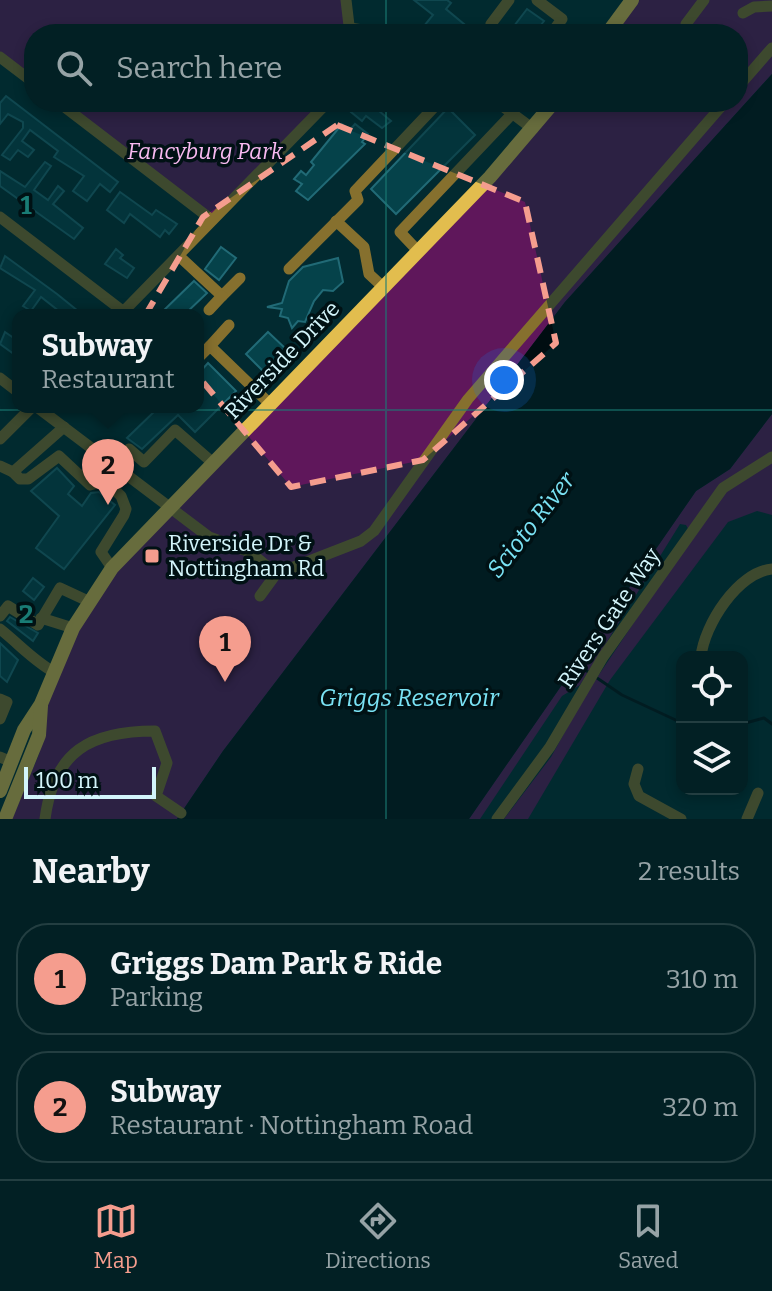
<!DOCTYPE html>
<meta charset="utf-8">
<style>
:root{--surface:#022024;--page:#0c282c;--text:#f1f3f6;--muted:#96a3a6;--line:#233e41;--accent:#f59d8e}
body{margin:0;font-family:Bitter,serif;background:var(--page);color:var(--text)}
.controls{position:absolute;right:24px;bottom:24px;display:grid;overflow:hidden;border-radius:16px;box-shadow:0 4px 12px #0003}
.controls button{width:72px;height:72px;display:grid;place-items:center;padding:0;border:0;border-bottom:2px solid var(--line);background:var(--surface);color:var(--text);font:40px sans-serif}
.scale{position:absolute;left:24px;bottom:20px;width:132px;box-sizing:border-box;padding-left:8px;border:4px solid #d3f5fb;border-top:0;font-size:22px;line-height:28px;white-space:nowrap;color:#d3f5fb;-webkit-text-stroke:6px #001114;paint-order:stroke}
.you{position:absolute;left:504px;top:380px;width:28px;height:28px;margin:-20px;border:6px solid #fff;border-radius:50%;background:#1a73e8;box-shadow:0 0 0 12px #1a73e833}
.badge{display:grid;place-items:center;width:52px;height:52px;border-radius:50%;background:var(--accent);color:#111;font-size:26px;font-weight:700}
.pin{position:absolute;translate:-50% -66px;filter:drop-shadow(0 2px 4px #0008)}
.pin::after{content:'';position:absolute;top:42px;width:28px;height:24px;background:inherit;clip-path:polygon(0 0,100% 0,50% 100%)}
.popup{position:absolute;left:12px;top:309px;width:192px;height:104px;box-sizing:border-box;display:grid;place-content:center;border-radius:16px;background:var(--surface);filter:drop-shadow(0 2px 6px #0005);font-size:26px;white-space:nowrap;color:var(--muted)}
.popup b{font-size:30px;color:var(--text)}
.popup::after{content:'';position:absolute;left:50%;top:100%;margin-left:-16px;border:16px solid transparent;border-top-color:var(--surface)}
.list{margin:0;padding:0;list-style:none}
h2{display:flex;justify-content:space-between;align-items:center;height:104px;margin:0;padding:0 32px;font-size:34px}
h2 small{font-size:26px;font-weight:400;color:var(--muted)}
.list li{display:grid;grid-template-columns:52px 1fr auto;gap:24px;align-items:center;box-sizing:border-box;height:112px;margin:0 16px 16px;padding:0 16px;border:2px solid var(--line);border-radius:32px}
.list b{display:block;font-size:30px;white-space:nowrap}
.list p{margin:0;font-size:26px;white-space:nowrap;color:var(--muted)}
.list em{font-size:26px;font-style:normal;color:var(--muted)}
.icon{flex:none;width:44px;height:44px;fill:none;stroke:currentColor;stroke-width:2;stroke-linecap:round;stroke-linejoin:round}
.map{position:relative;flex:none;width:772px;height:819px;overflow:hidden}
.search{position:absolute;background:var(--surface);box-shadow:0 4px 12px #0003;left:24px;right:24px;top:24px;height:88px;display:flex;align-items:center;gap:20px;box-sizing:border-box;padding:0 28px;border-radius:32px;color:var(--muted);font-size:30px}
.sheet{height:360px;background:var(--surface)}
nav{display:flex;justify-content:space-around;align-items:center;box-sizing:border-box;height:112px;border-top:2px solid var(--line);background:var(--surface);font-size:22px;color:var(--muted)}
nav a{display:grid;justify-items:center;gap:4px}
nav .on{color:var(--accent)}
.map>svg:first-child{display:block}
.green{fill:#5f175b}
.water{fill:#000d11}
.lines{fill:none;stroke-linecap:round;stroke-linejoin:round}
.stream{stroke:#000d11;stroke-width:3}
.building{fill:#05424a;stroke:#216a76;stroke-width:2}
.minor{stroke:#86702e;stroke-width:11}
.major{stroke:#e2bd4e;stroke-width:14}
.marked{fill:none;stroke:#f59d8e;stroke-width:6;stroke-dasharray:16 10;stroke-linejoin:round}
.grid{fill:none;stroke:#197c75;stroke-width:2;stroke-opacity:0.55}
.poi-dot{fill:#f59d8e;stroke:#001114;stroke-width:3}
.labels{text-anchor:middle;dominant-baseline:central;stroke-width:7;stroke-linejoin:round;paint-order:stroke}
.park-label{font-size:22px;font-style:italic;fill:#f8baf1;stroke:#001114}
.street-label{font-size:22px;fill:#d3f5fb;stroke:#001114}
.poi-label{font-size:22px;fill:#d3f5fb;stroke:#001114;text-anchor:start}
.water-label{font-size:24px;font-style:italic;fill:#7ae3f5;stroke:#001114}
.grid-label{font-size:26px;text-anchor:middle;font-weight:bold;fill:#197c75;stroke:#001114;stroke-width:7;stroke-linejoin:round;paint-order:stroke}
</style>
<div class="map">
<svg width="772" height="819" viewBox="0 0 772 819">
<rect width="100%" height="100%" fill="#022a30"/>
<g class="green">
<path d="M0 0H346L350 34H34V83L0 57Z"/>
<path d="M632 0H772V74L565 302 223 751 177 819H12L39 754 54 672 91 595 554 102H738V34H607Z"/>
<path d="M58 102H328L212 220Z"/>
<path d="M772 414V515L757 511 728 522 610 680 528 819H504L551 757 586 694 692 536 686 525 680 524 580 685 562 696 480 819H469L696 491 730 469Z"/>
</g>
<path class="water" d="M772 74V414L730 469 696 491 469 819H177L223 751 565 302Z"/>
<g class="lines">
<g class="stream">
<path d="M575 663 622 695 682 723"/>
<path d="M742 724 764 718 772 724"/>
</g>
</g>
<g class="building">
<path d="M414 0H447L451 3 446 9 476 34H446L436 26 432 32 424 26 433 15Z"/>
<path d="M527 9 544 21 534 34H508Z"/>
<path d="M6 96 118 182 110 192 100 184 87 201 73 191 84 176 54 157 58 151 30 130 22 141 34 150 28 157 18 150 10 160 2 155 23 128V122L8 114 0 124V103Z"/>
<path d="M358 102H384L378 110 391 121 382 128 366 116 362 121 351 112Z"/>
<path d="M448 108 475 135 396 214 371 189Z"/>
<path d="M342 124 350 130 355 124 368 134 362 142 365 144 308 200 296 191 302 184 294 179 301 171 306 175 314 165 311 162Z"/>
<path d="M45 162 51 166 34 190 48 200 58 186 64 191 53 204 83 228 74 239 0 186V171L25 187Z"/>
<path d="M120 192 152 215 156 210 177 224 169 234 165 230 160 237 130 214 124 223 107 210Z"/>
<path d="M221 247 236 258 219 280 205 269Z"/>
<path d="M116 249 123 255 120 258 134 268 127 278 105 264Z"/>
<path d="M5 256 57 294 83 315H64L41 297 31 311 23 306 35 290 0 268Z"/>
<path d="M338 258 343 282 333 291 323 290 314 301 305 322 298 321 292 328 288 318 280 316 282 309 267 307 282 303 289 281 303 267Z"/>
<path d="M194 281 207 293 184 315H159Z"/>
<path d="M5 332 18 341V357L0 344Z"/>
<path d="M268 332 286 349 264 372 246 354Z"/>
<path d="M208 363 236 391 195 432 178 415 142 449 127 438 159 407H198V374Z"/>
<path d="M57 468 74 486 68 494 82 506 91 493 99 492 115 505 64 569 36 548 59 516 31 491Z"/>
<path d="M33 578 44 587 34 600 23 591Z"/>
<path d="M10 617 38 633 33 641 7 621Z"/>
<path d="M0 643 18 660 7 682 0 676Z"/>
</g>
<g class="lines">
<g class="minor">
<path d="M346 0 350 34"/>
<path d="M537 0 562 19 551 34"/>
<path d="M743 13 754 7 772 6"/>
<path d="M686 24 704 0"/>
<path d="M350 28 387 34"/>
<path d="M497 34 491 24 509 0"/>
<path d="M0 57 34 83"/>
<path d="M738 87 772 48"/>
<path d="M58 102 212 220"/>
<path d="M497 102 533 129"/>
<path d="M0 217 124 312"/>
<path d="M336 221 364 247 369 274 383 287"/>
<path d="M418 251 400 232 512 114"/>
<path d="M179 256 222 296 240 278"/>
<path d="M289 269 358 200 355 191 439 102"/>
<path d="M209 310 222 296"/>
<path d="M120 315 328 102"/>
<path d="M210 346 229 325"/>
<path d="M198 358 210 346 270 404"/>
<path d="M0 378 18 392"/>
<path d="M37 407 209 537 250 552 276 574"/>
<path d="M64 427 13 472 20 479H28L59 456 90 485 105 481 121 496 126 509 124 515 101 552 112 568"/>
<path d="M0 439 32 407"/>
<path d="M0 466 13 472"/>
<path d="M105 481 129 449 144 462 175 430 213 463"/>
<path d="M260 596 276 574 361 541 374 531 468 399 725 102"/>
<path d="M0 616 8 606 38 625 60 588 88 601"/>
<path d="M41 618 73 628"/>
<path d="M0 629C19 644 34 661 54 672"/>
<path d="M701 657C704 625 738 572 772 569"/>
<path d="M0 699 7 702 0 719"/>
<path d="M0 757 12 762"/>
<path d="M638 769 634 784 639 796 681 819"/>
<path d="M45 819C54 751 90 731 155 731L167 763 156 796 181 813"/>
<path d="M497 819 550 747 603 657 723 488 772 457"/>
<path d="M747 819 758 793"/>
</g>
<g class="major">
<path d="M607 34 632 0"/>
<path d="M0 791 24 730 41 704 73 628 112 568 490 177 554 102"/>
<path d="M5 819 39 735 41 706"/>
</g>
</g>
<path d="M0 0H772V819H0ZM337 125 525 202 556 343 423 460 291 487 146 314 203 217Z" fill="#022a30" fill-opacity=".55" fill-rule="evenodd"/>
<path class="marked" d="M337 125 525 202 556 343 423 460 291 487 146 314 203 217Z"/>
<path class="grid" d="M386 0V34M386 102V819M0 410H772"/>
<rect class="poi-dot" x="144" y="548" width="16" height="16" rx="4"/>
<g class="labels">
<g class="park-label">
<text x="205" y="151">Fancyburg Park</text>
</g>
<g class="street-label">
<text transform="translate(282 360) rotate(-46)">Riverside Drive</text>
<text transform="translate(609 618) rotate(-56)">Rivers Gate Way</text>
</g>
<g class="poi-label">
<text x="168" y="543">Riverside Dr &amp;<tspan x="168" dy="25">Nottingham Rd</tspan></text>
</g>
<g class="water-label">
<text transform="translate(531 525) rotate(-52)">Scioto River</text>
<text x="409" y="698">Griggs Reservoir</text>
</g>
</g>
<g class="grid-label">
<text x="26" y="214">1</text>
<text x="26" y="623">2</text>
</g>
</svg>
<div class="controls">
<button><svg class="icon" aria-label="locate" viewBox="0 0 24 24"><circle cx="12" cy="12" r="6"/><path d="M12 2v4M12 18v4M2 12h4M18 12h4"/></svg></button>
<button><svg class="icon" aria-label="layers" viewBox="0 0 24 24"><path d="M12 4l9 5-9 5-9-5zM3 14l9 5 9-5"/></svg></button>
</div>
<div class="scale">100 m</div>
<div class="you"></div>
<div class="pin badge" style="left:225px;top:682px">1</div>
<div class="pin badge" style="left:108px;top:505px">2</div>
<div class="popup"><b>Subway</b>Restaurant</div>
<div class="search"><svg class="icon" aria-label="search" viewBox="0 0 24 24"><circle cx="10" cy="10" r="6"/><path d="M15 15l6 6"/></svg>Search here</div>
</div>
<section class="sheet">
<h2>Nearby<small>2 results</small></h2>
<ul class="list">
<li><span class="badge">1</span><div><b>Griggs Dam Park &amp; Ride</b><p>Parking</p></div><em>310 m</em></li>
<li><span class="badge">2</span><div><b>Subway</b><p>Restaurant · Nottingham Road</p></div><em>320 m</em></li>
</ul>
</section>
<nav>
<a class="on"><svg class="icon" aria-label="map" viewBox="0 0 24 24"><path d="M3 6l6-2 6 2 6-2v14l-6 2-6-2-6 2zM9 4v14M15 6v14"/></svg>Map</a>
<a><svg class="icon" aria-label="directions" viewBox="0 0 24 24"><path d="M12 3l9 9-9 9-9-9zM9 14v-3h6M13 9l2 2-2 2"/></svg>Directions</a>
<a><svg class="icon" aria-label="saved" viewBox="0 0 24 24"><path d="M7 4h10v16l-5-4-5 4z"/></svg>Saved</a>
</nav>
